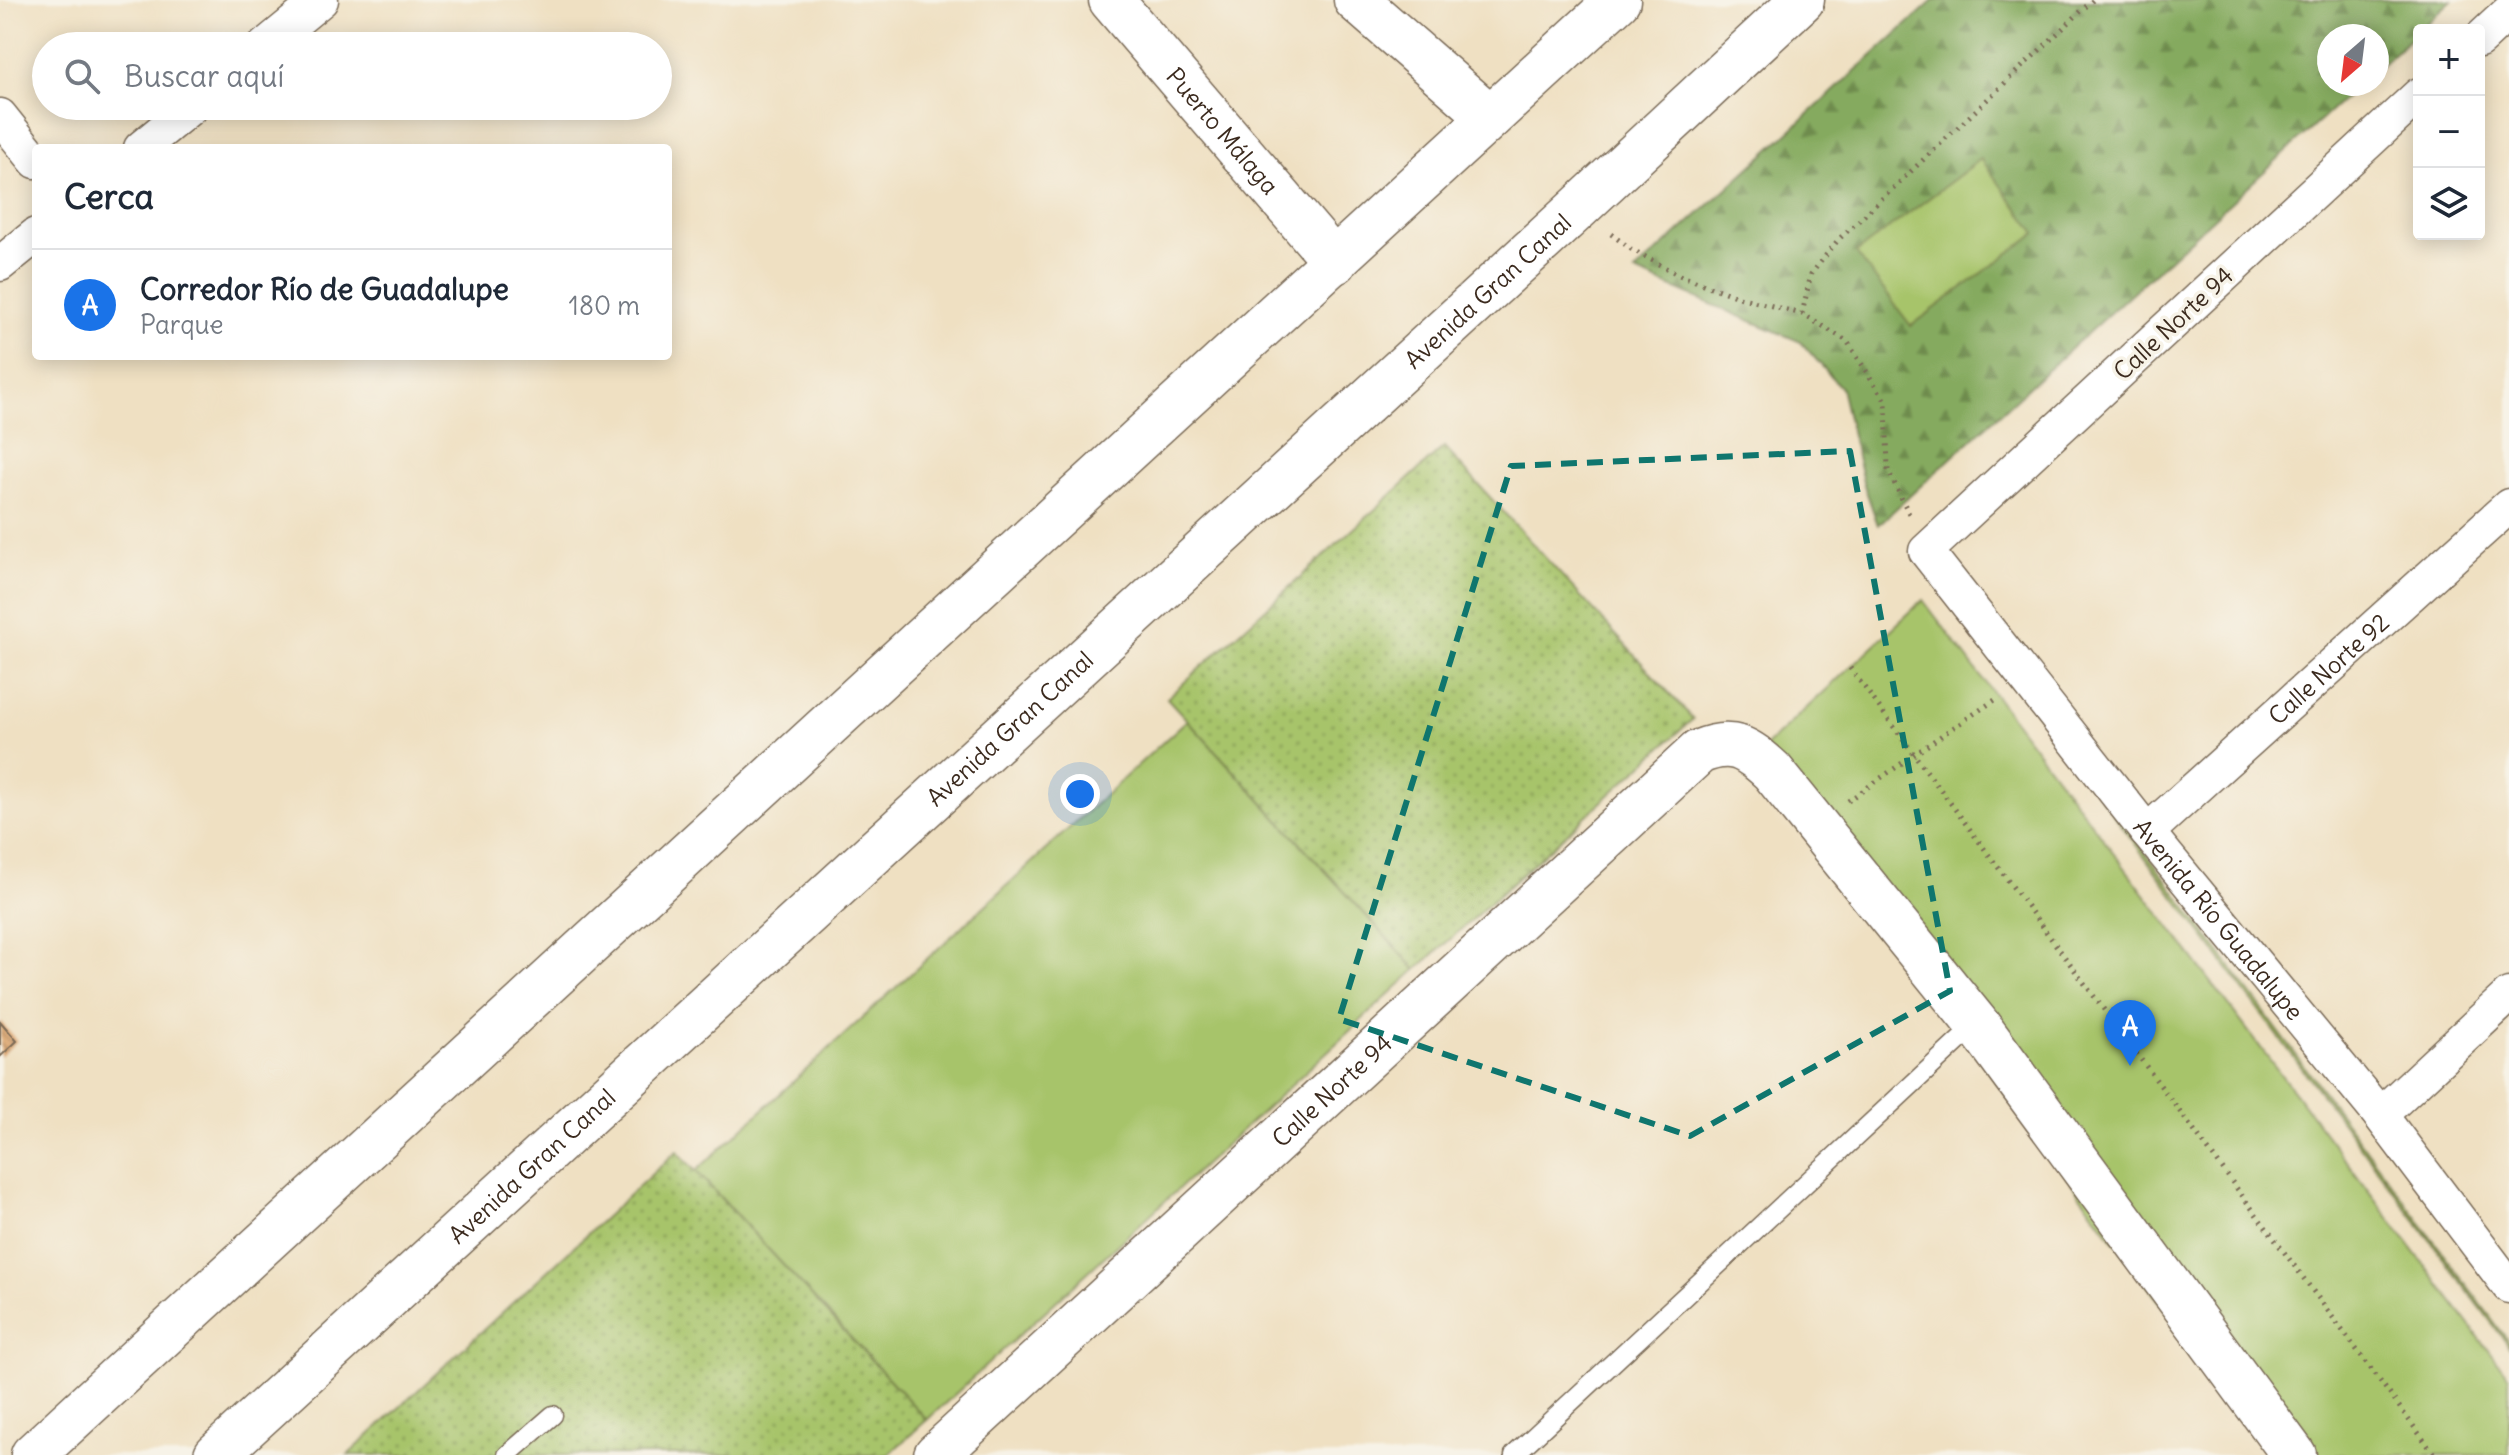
<!DOCTYPE html>
<html lang="es">
<meta charset="utf-8">
<style>
:root{--surface:#fff;--page:#f6f6f7;--text:#1f2937;--muted:#747a83;--line:#e0e1e3;--accent:#1a73e8}
body{margin:0;font-family:Delius,sans-serif;background:var(--page);color:var(--text)}
.controls{position:absolute;right:24px;top:24px;display:grid;overflow:hidden;border-radius:8px;box-shadow:0 4px 20px #0003}
.controls button{width:72px;height:72px;display:grid;place-items:center;padding:0;border:0;border-bottom:2px solid var(--line);background:var(--surface);color:var(--text);font:40px sans-serif}
.compass{position:absolute;left:2317px;top:24px;width:72px;height:72px;border-radius:50%;background:var(--surface);box-shadow:0 4px 20px #0003;rotate:208deg}
.you{position:absolute;left:1080px;top:794px;width:28px;height:28px;margin:-20px;border:6px solid #fff;border-radius:50%;background:#1a73e8;box-shadow:0 0 0 12px #1a73e833}
.badge{display:grid;place-items:center;width:52px;height:52px;border-radius:50%;background:var(--accent);color:#fff;font-size:26px;font-weight:700}
.pin{position:absolute;translate:-50% -66px;filter:drop-shadow(0 2px 4px #0008)}
.pin::after{content:'';position:absolute;top:42px;width:28px;height:24px;background:inherit;clip-path:polygon(0 0,100% 0,50% 100%)}
.list{margin:0;padding:0;list-style:none}
h2{display:flex;justify-content:space-between;align-items:center;height:104px;margin:0;padding:0 32px;font-size:34px}
h2 small{font-size:26px;font-weight:400;color:var(--muted)}
.list li{display:grid;grid-template-columns:52px 1fr auto;gap:24px;align-items:center;box-sizing:border-box;height:112px;padding:0 32px;border-top:2px solid var(--line)}
.list b{display:block;font-size:30px;white-space:nowrap}
.list p{margin:0;font-size:26px;white-space:nowrap;color:var(--muted)}
.list em{font-size:26px;font-style:normal;color:var(--muted)}
.icon{flex:none;width:44px;height:44px;fill:none;stroke:currentColor;stroke-width:2;stroke-linecap:round;stroke-linejoin:round}
.map{position:relative;flex:none;width:2509px;height:1455px;overflow:hidden}
.search{position:absolute;background:var(--surface);box-shadow:0 4px 20px #0003;left:32px;top:32px;width:640px;height:88px;display:flex;align-items:center;gap:20px;box-sizing:border-box;padding:0 28px;border-radius:44px;color:var(--muted);font-size:30px}
.panel{position:absolute;background:var(--surface);box-shadow:0 4px 20px #0003;left:32px;top:144px;width:640px;height:216px;border-radius:8px}
.map>svg:first-child{display:block}
.grass{fill:url(#grass-dots);stroke:#717744;stroke-width:2}
.forest{fill:url(#forest-firs);stroke:#606a3e;stroke-width:2}
.park{fill:#a7c46b;stroke:#717744;stroke-width:2}
.building{fill:url(#building-back-hatch)}
.lines{fill:none;stroke-linecap:round;stroke-linejoin:round}
.lane-casing{stroke:#7a6a57;stroke-width:21}
.street-casing{stroke:#7a6a57;stroke-width:37}
.secondary-casing{stroke:#7a6a57;stroke-width:47}
.primary-casing{stroke:#7a6a57;stroke-width:47}
.path{stroke:#7a6a57;stroke-width:5;stroke-dasharray:2 6;stroke-linecap:butt}
.lane{stroke:#fff;stroke-width:18}
.street{stroke:#fff;stroke-width:34}
.secondary{stroke:#fff;stroke-width:44}
.primary{stroke:#fff;stroke-width:44}
.marked{fill:none;stroke:#0f766e;stroke-width:6;stroke-dasharray:16 10;stroke-linejoin:round}
.labels{text-anchor:middle;dominant-baseline:central;stroke-width:7;stroke-linejoin:round;paint-order:stroke}
.street-label{font-size:24px;fill:#3b2a1e;stroke:#f7f3e8}
</style>
<div class="map">
<svg width="2509" height="1455" viewBox="0 0 2509 1455">
<defs>
<pattern id="grass-dots" width="8" height="8" patternUnits="userSpaceOnUse" patternTransform="scale(2)"><rect width="8" height="8" fill="#a7c46b"/><path d="M2 2h.1M6 6h.1" fill="none" stroke="#899f57" stroke-width="1.8" stroke-linecap="round"/></pattern>
<pattern id="forest-firs" width="22" height="20" patternUnits="userSpaceOnUse" patternTransform="scale(2)"><rect width="22" height="20" fill="#85aa5f"/><path d="M5 1l3.5 6h-7zM16 11l3.5 6h-7z" fill="#6e8b4e"/></pattern>
<pattern id="building-back-hatch" width="6" height="6" patternUnits="userSpaceOnUse" patternTransform="scale(2)"><rect width="6" height="6" fill="#d89c60"/><path d="M-1 5l2 2M0 0l6 6M5-1l2 2" fill="none" stroke="#b07f4f"/></pattern>
</defs>
<rect width="100%" height="100%" fill="#f7f3e8"/>
<filter id="ink" filterUnits="userSpaceOnUse"><feTurbulence type="fractalNoise" baseFrequency=".0125" numOctaves="2"/><feDisplacementMap in="SourceGraphic" scale="16" xChannelSelector="R" yChannelSelector="G"/><feConvolveMatrix kernelMatrix="1 2 1 2 8 2 1 2 1" color-interpolation-filters="sRGB"/></filter>
<filter id="wash" filterUnits="userSpaceOnUse"><feTurbulence type="fractalNoise" baseFrequency=".006" numOctaves="4" result="noise"/><feDisplacementMap in="SourceGraphic" scale="32" xChannelSelector="R" yChannelSelector="G"/><feGaussianBlur stdDeviation="1.8" result="paint"/><feColorMatrix in="noise" values="0 0 0 0 0 0 0 0 0 0 0 0 0 0 0 0 0 1.4 0 .05"/><feComposite in="paint" operator="in"/></filter>
<g filter="url(#wash)">
<rect width="100%" height="100%" fill="#efe0c2"/>
<g class="grass">
<path d="M1444 447 1693 719 1416 970 1167 698Z"/>
<path d="M677 1151 927 1420 888 1455H348Z"/>
</g>
<path class="forest" d="M1934 0H2452L2377 69V36H2329V84H2360L1878 525 1863 482 1841 388 1801 342 1635 272Z"/>
<g class="park">
<path d="M1981 159 2036 233 1911 326 1856 253Z"/>
<path d="M1920 548 2509 1342V1346L1917 551Z"/>
<path d="M1923 600 2509 1377V1455H2273L1755 756Z"/>
<path d="M1187 720 1416 970 927 1420 696 1171Z"/>
</g>
<g id="blocks">
<path class="building" d="M0 1021 17 1041 0 1057Z"/>
</g>
</g>
<g filter="url(#ink)">
<use href="#blocks" fill-opacity="0" stroke="#7a6a57" stroke-width="2"/>
<g class="lines">
<g class="lane-casing">
<g id="lane">
<path d="M507 1455 553 1415"/>
<path d="M1514 1455 1977 1024"/>
</g>
</g>
<g class="street-casing">
<g id="street">
<path d="M2479 40 2509 12"/>
<path d="M265 46 321 0"/>
<path id="s1" d="M2419 95 1926 551 2147 832 2380 1115 2509 1286"/>
<path d="M0 116 36 161"/>
<path d="M141 148 192 106"/>
<path d="M0 264 36 235"/>
<path id="s2" d="M2147 832 2509 506"/>
<path d="M2380 1115 2509 995"/>
</g>
</g>
<g class="secondary-casing">
<g id="secondary">
<path id="s3" d="M1111 0 1335 262"/>
<path d="M1356 0 1490 117"/>
<path id="s4" d="M936 1455 1699 752C1732 738 1747 748 1772 771L1977 1024 2294 1455"/>
</g>
</g>
<g class="primary-casing">
<g id="primary">
<path d="M33 1455 1618 0"/>
<path id="s5" d="M216 1455 1577 209 1802 0"/>
</g>
</g>
<g class="path">
<path d="M1611 234 1631 249 1679 275 1735 296 1802 314 1847 341 1886 402 1888 470 1911 518"/>
<path d="M1802 314 1811 274 1838 240 2093 0"/>
<path d="M1850 668 2435 1455"/>
<path d="M1848 801 1945 733 1998 698"/>
</g>
<use href="#lane" class="lane"/>
<use href="#street" class="street"/>
<use href="#secondary" class="secondary"/>
<use href="#primary" class="primary"/>
</g>
</g>
<path class="marked" d="M1850 451 1950 991 1690 1136 1339 1019 1511 466Z"/>
<g class="labels">
<g class="street-label">
<text stroke="none"><textPath href="#s3" startOffset="172">Puerto Málaga</textPath></text>
<text stroke="none"><textPath href="#s5" startOffset="1724">Avenida Gran Canal</textPath></text>
<text transform="translate(2173 323) rotate(-43)">Calle Norte 94</text>
<text stroke="none"><textPath href="#s2" startOffset="244">Calle Norte 92</textPath></text>
<text stroke="none"><textPath href="#s5" startOffset="1076">Avenida Gran Canal</textPath></text>
<text stroke="none"><textPath href="#s1" startOffset="1142">Avenida Río Guadalupe</textPath></text>
<text stroke="none"><textPath href="#s4" startOffset="538">Calle Norte 94</textPath></text>
<text stroke="none"><textPath href="#s5" startOffset="428">Avenida Gran Canal</textPath></text>
</g>
</g>
</svg>
<div class="controls">
<button>+</button>
<button>−</button>
<button><svg class="icon" aria-label="layers" viewBox="0 0 24 24"><path d="M12 4l9 5-9 5-9-5zM3 14l9 5 9-5"/></svg></button>
</div>
<svg class="compass" viewBox="-18 -18 36 36"><path d="M0-13l5 13h-10z" fill="#e53935"/><path d="M0 13l5-13h-10z" fill="#747a83"/></svg>
<div class="you"></div>
<div class="pin badge" style="left:2130px;top:1066px">A</div>
<div class="search"><svg class="icon" aria-label="search" viewBox="0 0 24 24"><circle cx="10" cy="10" r="6"/><path d="M15 15l6 6"/></svg>Buscar aquí</div>
<section class="panel">
<h2>Cerca<small></small></h2>
<ul class="list">
<li><span class="badge">A</span><div><b>Corredor Río de Guadalupe</b><p>Parque</p></div><em>180 m</em></li>
</ul>
</section>
</div>
